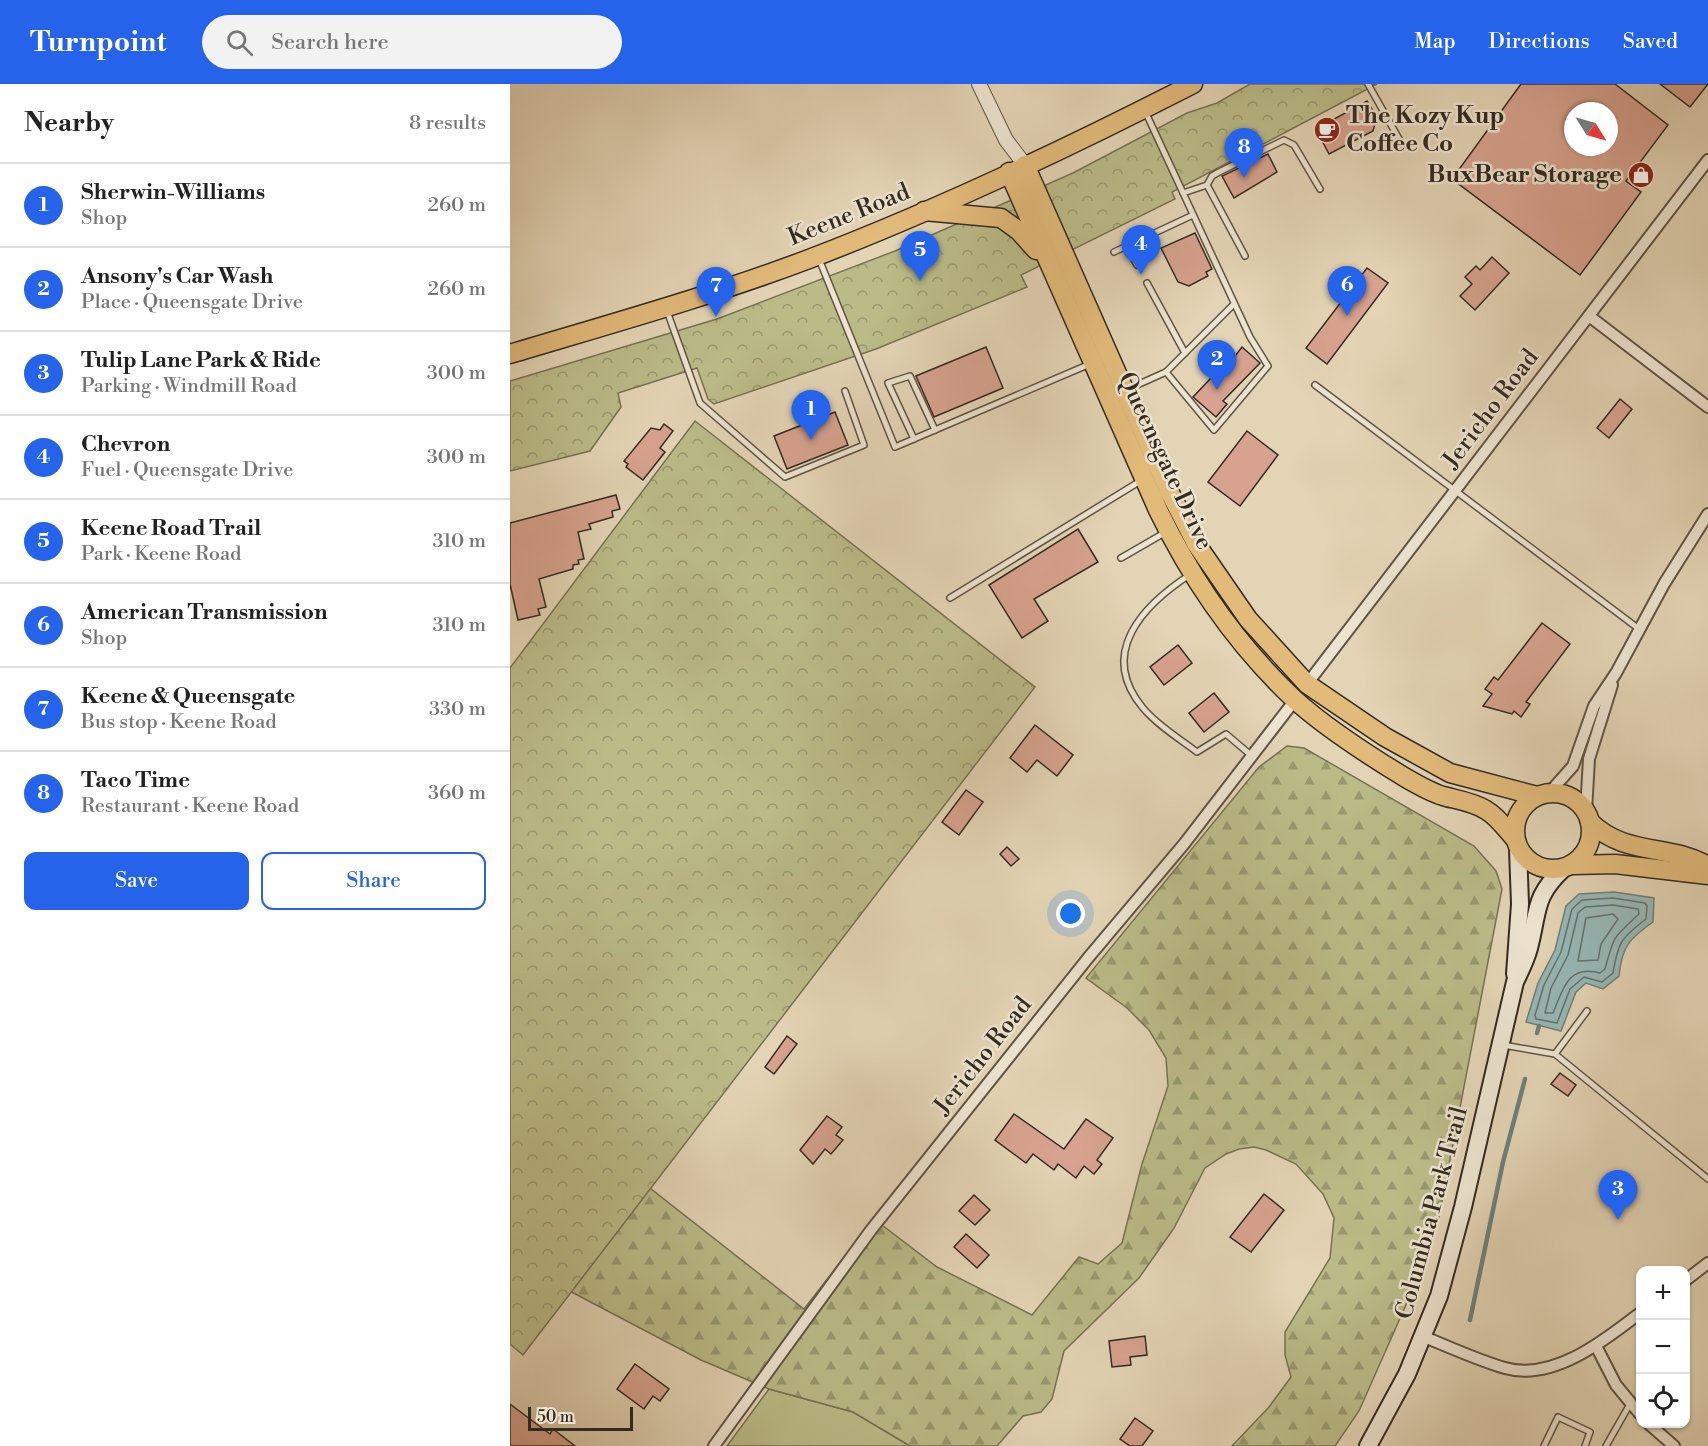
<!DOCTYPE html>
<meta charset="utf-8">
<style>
:root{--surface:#fff;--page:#f2f2f2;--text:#222;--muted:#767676;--line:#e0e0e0;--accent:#2563eb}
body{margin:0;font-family:"Libre Bodoni",serif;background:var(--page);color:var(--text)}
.controls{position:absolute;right:18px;bottom:18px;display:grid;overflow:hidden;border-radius:12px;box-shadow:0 2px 4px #0004}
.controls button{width:54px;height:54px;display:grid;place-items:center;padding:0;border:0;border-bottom:2px solid var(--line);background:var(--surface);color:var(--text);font:30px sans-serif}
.compass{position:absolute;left:1054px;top:18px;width:54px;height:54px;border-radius:50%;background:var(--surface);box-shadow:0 2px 4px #0004;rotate:127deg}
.scale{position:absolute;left:18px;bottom:15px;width:105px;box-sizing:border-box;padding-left:6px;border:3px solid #332a21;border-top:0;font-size:16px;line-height:21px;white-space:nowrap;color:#332a21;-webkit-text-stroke:4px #ede3cf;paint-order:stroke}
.you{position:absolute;left:561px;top:830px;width:21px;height:21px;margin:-15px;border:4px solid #fff;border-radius:50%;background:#1a73e8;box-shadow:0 0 0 9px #1a73e833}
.badge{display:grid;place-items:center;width:39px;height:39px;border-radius:50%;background:var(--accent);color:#fff;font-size:20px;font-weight:700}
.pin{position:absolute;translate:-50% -50px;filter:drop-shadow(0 2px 3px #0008)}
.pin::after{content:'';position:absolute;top:32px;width:21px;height:18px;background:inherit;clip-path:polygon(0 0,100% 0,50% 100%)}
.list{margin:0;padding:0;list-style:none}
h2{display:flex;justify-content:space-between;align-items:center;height:78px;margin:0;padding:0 24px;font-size:26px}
h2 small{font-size:20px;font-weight:400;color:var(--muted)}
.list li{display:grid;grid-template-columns:39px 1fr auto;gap:18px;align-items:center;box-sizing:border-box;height:84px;padding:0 24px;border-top:2px solid var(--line)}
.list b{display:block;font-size:22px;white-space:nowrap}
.list p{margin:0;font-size:20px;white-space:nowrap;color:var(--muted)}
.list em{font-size:20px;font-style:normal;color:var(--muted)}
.actions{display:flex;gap:12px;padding:18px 24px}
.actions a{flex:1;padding:14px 0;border:2px solid var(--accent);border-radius:12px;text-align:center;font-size:21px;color:var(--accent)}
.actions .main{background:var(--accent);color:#fff}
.icon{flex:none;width:33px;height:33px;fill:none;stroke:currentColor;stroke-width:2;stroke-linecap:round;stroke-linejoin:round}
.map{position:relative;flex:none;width:1198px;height:1362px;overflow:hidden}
header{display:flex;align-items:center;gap:36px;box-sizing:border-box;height:84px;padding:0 30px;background:var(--accent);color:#fff}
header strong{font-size:28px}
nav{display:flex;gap:33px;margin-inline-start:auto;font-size:21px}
.search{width:420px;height:54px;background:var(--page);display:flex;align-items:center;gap:15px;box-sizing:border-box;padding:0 21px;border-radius:33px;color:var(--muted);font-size:22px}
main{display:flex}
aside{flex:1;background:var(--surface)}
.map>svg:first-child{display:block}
.green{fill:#bb8;stroke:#777254;stroke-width:1.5}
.forest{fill:url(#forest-firs);stroke:#777254;stroke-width:1.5}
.park{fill:url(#park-crowns);stroke:#777254;stroke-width:1.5}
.water{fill:#97b7b6;stroke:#6f7f7a;stroke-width:1.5}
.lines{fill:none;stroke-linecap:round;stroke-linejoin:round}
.shore{stroke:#65706c;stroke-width:1.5}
.stream{stroke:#6f7f7a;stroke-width:4.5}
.building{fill:#d7a28f;stroke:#332a21;stroke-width:1.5;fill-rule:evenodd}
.service-casing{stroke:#5f5446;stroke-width:8}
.minor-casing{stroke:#5f5446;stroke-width:14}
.tertiary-casing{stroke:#5f5446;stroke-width:16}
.secondary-casing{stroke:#332a21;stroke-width:20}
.primary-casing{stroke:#332a21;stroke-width:21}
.service{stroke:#ede3cf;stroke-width:5}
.minor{stroke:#ede3cf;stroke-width:10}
.tertiary{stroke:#ede3cf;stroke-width:14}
.secondary{stroke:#ede3cf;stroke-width:16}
.primary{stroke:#e2ba7a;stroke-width:18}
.labels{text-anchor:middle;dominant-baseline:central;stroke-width:5;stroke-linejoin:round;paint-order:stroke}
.poi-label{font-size:24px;font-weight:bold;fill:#332a21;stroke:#ede3cf;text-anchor:start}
.street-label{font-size:24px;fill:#332a21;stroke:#ede3cf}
</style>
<header>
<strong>Turnpoint</strong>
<div class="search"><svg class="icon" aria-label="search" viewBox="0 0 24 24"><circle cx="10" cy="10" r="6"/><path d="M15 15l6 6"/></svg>Search here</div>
<nav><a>Map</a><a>Directions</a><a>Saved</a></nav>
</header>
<main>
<aside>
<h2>Nearby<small>8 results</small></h2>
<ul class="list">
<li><span class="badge">1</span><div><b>Sherwin-Williams</b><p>Shop</p></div><em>260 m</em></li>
<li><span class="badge">2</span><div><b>Ansony's Car Wash</b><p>Place · Queensgate Drive</p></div><em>260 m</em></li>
<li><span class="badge">3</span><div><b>Tulip Lane Park &amp; Ride</b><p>Parking · Windmill Road</p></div><em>300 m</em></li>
<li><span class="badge">4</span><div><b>Chevron</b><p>Fuel · Queensgate Drive</p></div><em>300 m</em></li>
<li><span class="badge">5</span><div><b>Keene Road Trail</b><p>Park · Keene Road</p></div><em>310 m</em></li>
<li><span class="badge">6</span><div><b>American Transmission</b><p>Shop</p></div><em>310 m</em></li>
<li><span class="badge">7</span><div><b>Keene &amp; Queensgate</b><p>Bus stop · Keene Road</p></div><em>330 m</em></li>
<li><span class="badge">8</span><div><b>Taco Time</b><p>Restaurant · Keene Road</p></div><em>360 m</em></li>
</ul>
<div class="actions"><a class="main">Save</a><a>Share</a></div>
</aside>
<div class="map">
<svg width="1198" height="1362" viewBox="0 0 1198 1362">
<defs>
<pattern id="forest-firs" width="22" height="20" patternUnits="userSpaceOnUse" patternTransform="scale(1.5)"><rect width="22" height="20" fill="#bb8"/><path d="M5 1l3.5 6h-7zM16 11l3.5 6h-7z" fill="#99986f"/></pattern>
<pattern id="park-crowns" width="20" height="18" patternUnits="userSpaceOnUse" patternTransform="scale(1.5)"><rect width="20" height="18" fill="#bb8"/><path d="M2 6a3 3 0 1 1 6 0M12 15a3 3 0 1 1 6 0" fill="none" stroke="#99986f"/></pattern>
</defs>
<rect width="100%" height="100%" fill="#e3d4b5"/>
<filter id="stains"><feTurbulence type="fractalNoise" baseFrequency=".00333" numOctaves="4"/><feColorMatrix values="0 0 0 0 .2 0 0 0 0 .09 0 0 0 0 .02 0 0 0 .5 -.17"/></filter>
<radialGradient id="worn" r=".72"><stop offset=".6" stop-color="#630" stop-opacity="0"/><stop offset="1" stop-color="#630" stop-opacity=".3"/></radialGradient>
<path class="green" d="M259 1305 343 1328 400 1362H217Z"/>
<path class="forest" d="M777 662 794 664 964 762 986 787 992 805 928 1138 907 1196 849 1327 825 1362H722L759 1323 781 1293 775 1271V1248L820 1174 824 1134 813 1110 786 1080 756 1066 744 1063 729 1065 716 1070 695 1084 664 1144 629 1194 554 1267 542 1315 531 1328 513 1332 487 1362H400L343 1328 259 1305 191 1276 29 1191 0 1057 99 1072 294 1225 364 1135 427 1183 522 1231 569 1173 588 1180 612 1159 632 1080 658 1002 656 974 639 946 617 924 576 894 749 683Z"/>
<g class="park">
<path d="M740 0H867L662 108 665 115 511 191 517 203 366 265 204 320 198 315 187 284 108 309 111 323 80 367 0 387V297L207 235 385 167 563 89 677 29 707 19Z"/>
<path d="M185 337 525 603 13 1271 0 1260V584Z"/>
</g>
<path class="water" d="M1104 808 1144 814 1143 838C1119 855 1112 862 1109 892L1093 905 1076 899 1066 908 1051 947 1016 938 1028 899 1045 866 1056 822 1069 810Z"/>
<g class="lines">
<g class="shore">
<path d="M1103 814 1135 819 1137 822 1136 835C1111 854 1108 858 1103 889L1092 898 1074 893 1060 905 1047 939 1026 935 1025 931 1034 901 1051 868 1062 825 1072 816Z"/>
<path d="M1103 821 1128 825 1129 830C1103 854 1104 851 1095 885L1090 889C1058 880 1053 905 1043 929H1035L1041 904 1058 871 1068 829 1075 823Z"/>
<path d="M1103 830 1108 835 1091 860 1088 876 1068 877 1076 834Z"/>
</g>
<g class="stream">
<path d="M1027 949 1029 942"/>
<path d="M960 1236 993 1078 1015 995"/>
</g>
</g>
<g class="building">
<path d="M1011 0H1105L1158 41 1116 97 1131 108 1070 191 942 95ZM1063 27H1099V63H1063Z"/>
<path d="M1150 0H1198L1180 23Z"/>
<path d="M857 17 867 33 863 47 819 70 806 45Z"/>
<path d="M758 70 767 88 724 114 712 92Z"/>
<path d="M685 149 702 185 696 188 698 192 679 202 668 198 651 164Z"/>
<path d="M982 173 999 189 965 226 950 212 962 200 955 193 966 182 970 186Z"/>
<path d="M857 184 878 199 817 280 796 264Z"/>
<path d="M476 263 493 304 424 333 406 292Z"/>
<path d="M732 263 750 279 713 317 717 320 706 333 683 313 701 294 705 298Z"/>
<path d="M1110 315 1122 325 1099 354 1087 344Z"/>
<path d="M325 328 338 361 277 385 264 352Z"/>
<path d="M154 340 163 347 150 364 155 368 133 396 116 383 118 380 114 377 141 344 150 346Z"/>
<path d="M737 347 768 371 730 422 698 398Z"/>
<path d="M106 411 110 425 102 427 103 433 79 440 81 445 68 448 74 475 68 476 69 480 63 481V485L29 495 36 523 28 525 30 531 8 536 0 500V439Z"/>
<path d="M568 445 588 478 524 515 538 537 512 554 479 501Z"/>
<path d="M1032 539 1060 560 1016 618 1020 620 1011 633 1004 627 1002 630 973 622 982 610 975 605 984 593 988 596Z"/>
<path d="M668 561 682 579 654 601 640 583Z"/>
<path d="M704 609 719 628 694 648 679 629Z"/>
<path d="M525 641 563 671 547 692 527 676 517 688 500 674Z"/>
<path d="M456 706 473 718 449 751 432 738Z"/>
<path d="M497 763 509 775 501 782 490 770Z"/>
<path d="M277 952 287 960 264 990 255 983Z"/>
<path d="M1050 989 1066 1001 1058 1012 1041 1000Z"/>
<path d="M504 1030 554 1065 576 1035 603 1054 587 1076 592 1080 584 1090 574 1082 566 1094 548 1080 544 1086 523 1070 516 1079 485 1056Z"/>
<path d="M317 1032 332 1043 326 1051 333 1056 321 1070 315 1065 303 1080 290 1066Z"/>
<path d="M754 1110 774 1126 741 1168 720 1153Z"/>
<path d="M464 1111 480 1126 465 1141 449 1127Z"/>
<path d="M456 1150 479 1171 467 1184 444 1163Z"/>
<path d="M635 1252 637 1271 620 1273 621 1281 602 1283 599 1257Z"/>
<path d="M125 1280 159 1305 150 1317 143 1312 134 1325 107 1305Z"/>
<path d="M0 1320 40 1350 43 1345 65 1362H0Z"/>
<path d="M625 1334 643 1347 632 1362H620L610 1355Z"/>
</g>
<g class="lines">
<g class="service-casing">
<g id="service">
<path d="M858 0 893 62"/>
<path d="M635 27 740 253 758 282 704 346 656 288"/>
<path d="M697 101 702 92 709 88 774 56 784 61 810 105"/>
<path d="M673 109 697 101 735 172"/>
<path d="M616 162 627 181"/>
<path d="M604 168 683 131"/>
<path d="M309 175 385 363 580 280"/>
<path d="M637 199 675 269"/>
<path d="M157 227 190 319 275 393 354 361 335 307"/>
<path d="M805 301 1129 545"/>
<path d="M618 305 656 288 724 220"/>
<path d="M404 355 378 299 400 292 425 346"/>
<path d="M611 474 656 448"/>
<path d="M681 490C633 521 587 569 633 624 647 641 670 655 687 668L716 650 742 672"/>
<path d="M440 514 632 396"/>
<path d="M993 961 1045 970 1198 1095"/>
<path d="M1045 970 1077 927"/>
<path d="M1034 1362 1048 1333 1080 1348 1075 1362"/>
<path d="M1096 1362 1120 1320"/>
</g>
</g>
<g class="minor-casing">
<g id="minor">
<path d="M1079 232 1198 323"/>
<path d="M797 600 1198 76"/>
<path d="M1039 709 1063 682 1084 622 1106 589 1154 500 1198 430"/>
<path d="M1076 727 1079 675 1102 601"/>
<path d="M1176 1196 1198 1179"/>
<path d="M914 1253C940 1263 967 1276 995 1284 1043 1298 1095 1256 1130 1229"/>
<path d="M1086 1262 1106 1301 1130 1330"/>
<path d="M1139 1340 1164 1362"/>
<path d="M204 1362 361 1146 578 874 674 760 785 616"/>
</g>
</g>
<g class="tertiary-casing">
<path id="tertiary" d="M469 0 496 56 515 81"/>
</g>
<g class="secondary-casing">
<g id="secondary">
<path d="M1005 890 1010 820 1008 765"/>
<path d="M858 1362 897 1290 929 1212 953 1123 1005 898C1010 887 1016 876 1019 864 1029 826 1023 813 1054 784"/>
</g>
</g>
<g class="primary-casing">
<g id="primary">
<path d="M515 81 659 407 687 461 738 535 797 600 875 653 940 689 1027 712"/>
<path d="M499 88 648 426C682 496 727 561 784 615 817 645 858 671 896 694 908 701 920 708 933 712 948 716 963 718 976 726 988 733 996 745 1005 755"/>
<path d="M414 127 491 134 509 147 526 166"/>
<path d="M0 270C100 240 201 212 299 175 430 125 558 64 683 0"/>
<circle cx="1043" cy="747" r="38"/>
<path d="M1080 738C1116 773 1158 759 1198 782"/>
<path d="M1063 781 1105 780 1198 791"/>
</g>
</g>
<use href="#service" class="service"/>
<use href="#minor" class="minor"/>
<use href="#tertiary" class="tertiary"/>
<use href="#secondary" class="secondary"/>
<use href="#primary" class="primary"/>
</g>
<defs>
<g id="cafe-disc" transform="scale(1.35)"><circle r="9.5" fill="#8f2418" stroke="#ede3cf"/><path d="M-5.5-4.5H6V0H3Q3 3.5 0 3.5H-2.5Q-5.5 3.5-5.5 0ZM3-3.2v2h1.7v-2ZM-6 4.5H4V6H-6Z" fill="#fff"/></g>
<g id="shop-disc" transform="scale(1.35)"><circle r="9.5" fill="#8f2418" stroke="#ede3cf"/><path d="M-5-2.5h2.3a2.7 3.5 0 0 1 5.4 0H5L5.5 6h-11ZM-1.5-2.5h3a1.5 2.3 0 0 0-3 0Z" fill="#fff"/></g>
</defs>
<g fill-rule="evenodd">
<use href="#cafe-disc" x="817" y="46"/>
<use href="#shop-disc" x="1131" y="91"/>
</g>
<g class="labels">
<g class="poi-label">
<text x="836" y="32">The Kozy Kup<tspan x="836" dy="28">Coffee Co</tspan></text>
<text x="1112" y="91" text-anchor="end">BuxBear Storage</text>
</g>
<g class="street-label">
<text transform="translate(339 131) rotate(-22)">Keene Road</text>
<text transform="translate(981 325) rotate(-53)">Jericho Road</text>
<text transform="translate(655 377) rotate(65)">Queensgate Drive</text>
<text transform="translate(473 972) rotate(-52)">Jericho Road</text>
<text transform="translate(922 1129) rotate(-75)">Columbia Park Trail</text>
</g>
</g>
<rect width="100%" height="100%" filter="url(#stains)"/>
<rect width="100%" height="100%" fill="url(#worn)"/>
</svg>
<div class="controls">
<button>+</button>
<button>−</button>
<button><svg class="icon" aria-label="locate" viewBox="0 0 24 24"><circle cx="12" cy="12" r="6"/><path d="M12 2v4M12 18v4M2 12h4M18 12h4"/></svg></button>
</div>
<svg class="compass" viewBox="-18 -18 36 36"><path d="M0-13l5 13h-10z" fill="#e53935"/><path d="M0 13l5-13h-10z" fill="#767676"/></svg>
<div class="scale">50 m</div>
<div class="you"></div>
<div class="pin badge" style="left:301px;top:356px">1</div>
<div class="pin badge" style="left:707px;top:306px">2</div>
<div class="pin badge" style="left:1108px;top:1136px">3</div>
<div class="pin badge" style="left:631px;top:191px">4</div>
<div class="pin badge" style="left:410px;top:197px">5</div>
<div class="pin badge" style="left:837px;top:232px">6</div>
<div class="pin badge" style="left:206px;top:233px">7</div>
<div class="pin badge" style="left:734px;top:94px">8</div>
</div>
</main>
